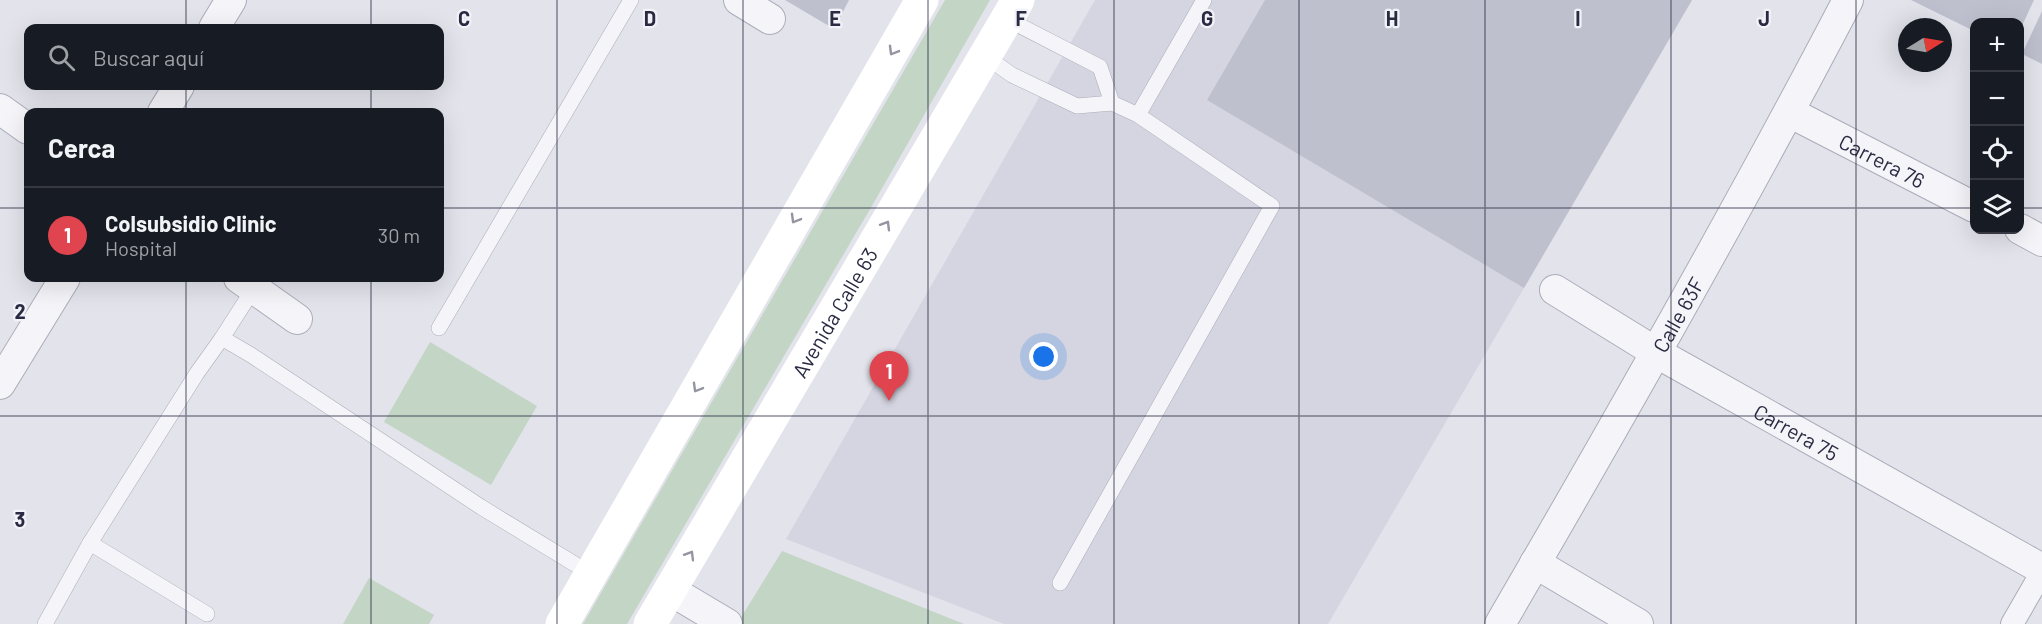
<!DOCTYPE html>
<html lang="es">
<meta charset="utf-8">
<style>
:root{--surface:#171b24;--page:#20242c;--text:#f1f3f6;--muted:#9ea1a6;--line:#363941;--accent:#d05e47}
body{margin:0;font-family:Barlow,sans-serif;background:var(--page);color:var(--text)}
.controls{position:absolute;right:18px;top:18px;display:grid;overflow:hidden;border-radius:12px;box-shadow:0 6px 24px #0002}
.controls button{width:54px;height:54px;display:grid;place-items:center;padding:0;border:0;border-bottom:2px solid var(--line);background:var(--surface);color:var(--text);font:30px sans-serif}
.compass{position:absolute;left:1898px;top:18px;width:54px;height:54px;border-radius:50%;background:var(--surface);box-shadow:0 6px 24px #0002;rotate:79deg}
.you{position:absolute;left:1044px;top:357px;width:21px;height:21px;margin:-15px;border:4px solid #fff;border-radius:50%;background:#1a73e8;box-shadow:0 0 0 9px #1a73e833}
.badge{display:grid;place-items:center;width:39px;height:39px;border-radius:50%;background:var(--accent);color:#fff;font-size:20px;font-weight:700}
.pin{position:absolute;translate:-50% -50px;filter:drop-shadow(0 2px 3px #0008)}
.pin::after{content:'';position:absolute;top:32px;width:21px;height:18px;background:inherit;clip-path:polygon(0 0,100% 0,50% 100%)}
.list{margin:0;padding:0;list-style:none}
h2{display:flex;justify-content:space-between;align-items:center;height:78px;margin:0;padding:0 24px;font-size:26px}
h2 small{font-size:20px;font-weight:400;color:var(--muted)}
.list li{display:grid;grid-template-columns:39px 1fr auto;gap:18px;align-items:center;box-sizing:border-box;height:96px;padding:0 24px;border-top:2px solid var(--line)}
.list b{display:block;font-size:22px;white-space:nowrap}
.list p{margin:0;font-size:20px;white-space:nowrap;color:var(--muted)}
.list em{font-size:20px;font-style:normal;color:var(--muted)}
.icon{flex:none;width:33px;height:33px;fill:none;stroke:currentColor;stroke-width:2;stroke-linecap:round;stroke-linejoin:round}
.map{position:relative;flex:none;width:2042px;height:624px;overflow:hidden}
.search{position:absolute;background:var(--surface);box-shadow:0 6px 24px #0002;left:24px;top:24px;width:420px;height:66px;display:flex;align-items:center;gap:15px;box-sizing:border-box;padding:0 21px;border-radius:12px;color:var(--muted);font-size:22px}
.panel{position:absolute;background:var(--surface);box-shadow:0 6px 24px #0002;left:24px;top:108px;width:420px;height:174px;border-radius:12px}
.map>svg:first-child{display:block}
.built{fill:#d4d5e0}
.green{fill:#c3d5c5}
.building{fill:#bfc0ce}
.lines{fill:none;stroke-linecap:round;stroke-linejoin:round}
.service-casing{stroke:#abacb9;stroke-width:16}
.pedestrian-casing{stroke:#abacb9;stroke-width:24}
.minor-casing{stroke:#abacb9;stroke-width:32}
.service{stroke:#f5f5f9;stroke-width:15}
.pedestrian{stroke:#f5f5f9;stroke-width:22}
.minor{stroke:#f5f5f9;stroke-width:30}
.secondary{stroke:#fff;stroke-width:33}
.oneway{stroke:#9495a1}
.grid{fill:none;stroke:#2a2b43;stroke-width:1.5;stroke-opacity:0.55}
.labels{text-anchor:middle;dominant-baseline:central;stroke-width:4.5;stroke-linejoin:round;paint-order:stroke}
.street-label{font-size:21px;fill:#2a2b43;stroke:#f2f3f8}
.grid-label{font-size:20px;text-anchor:middle;font-weight:bold;fill:#2a2b43;stroke:#f2f3f8;stroke-width:4.5;stroke-linejoin:round;paint-order:stroke}
</style>
<div class="map">
<svg width="2042" height="624" viewBox="0 0 2042 624">
<rect width="100%" height="100%" fill="#e2e3eb"/>
<path class="built" d="M1095 0H1692L1328 624H1004L786 539Z"/>
<g class="green">
<path d="M945 0H990L873 204 627 624H583Z"/>
<path d="M430 342 537 406 491 485 384 422Z"/>
<path d="M782 551 964 624H737Z"/>
<path d="M369 578 434 615 429 624H343Z"/>
</g>
<g class="building">
<path d="M785 0H849L834 29Z"/>
<path d="M1265 0H1692L1524 288 1207 100Z"/>
<path d="M1911 0H2034L2020 30V22H1974V31Z"/>
<path d="M2042 11V64L2022 54Z"/>
</g>
<g class="lines">
<g class="service-casing">
<g id="service">
<path d="M1007 19 1100 67 1112 103 1138 115 1272 206 1060 583"/>
<path d="M985 56 1012 75 1077 106 1112 103"/>
<path d="M1138 115 1204 0"/>
<path d="M439 328 631 0"/>
<path d="M222 338 254 288"/>
<path d="M90 543 207 614"/>
<path d="M45 624 90 543 197 373 222 338 251 355 481 507 591 574"/>
</g>
</g>
<g class="pedestrian-casing">
<path id="pedestrian" d="M2012 624 2042 572"/>
</g>
<g class="minor-casing">
<g id="minor">
<path d="M739 0 770 19"/>
<path d="M214 28 231 0"/>
<path d="M0 109 28 129"/>
<path d="M163 112 179 86"/>
<path id="s1" d="M1789 112 1974 207"/>
<path d="M2020 229 2042 241"/>
<path d="M239 278 297 319"/>
<path id="s2" d="M1555 290 1657 353 2042 569"/>
<path d="M0 384 65 278"/>
<path d="M1535 563 1638 624"/>
<path d="M670 590 727 624"/>
<path id="s3" d="M1500 624C1620 418 1738 211 1848 0"/>
</g>
</g>
<use href="#service" class="service"/>
<use href="#pedestrian" class="pedestrian"/>
<use href="#minor" class="minor"/>
<g class="secondary">
<path d="M562 624 922 0"/>
<path id="s4" d="M650 624 1018 0"/>
</g>
</g>
<defs><path id="oneway-chevron" d="M-2-3.5L2.5 0L-2 3.5" fill="none" stroke-width="1.6" stroke-linecap="round" stroke-linejoin="round" transform="scale(1.5)"/></defs>
<g class="oneway">
<use href="#oneway-chevron" transform="translate(893 51) rotate(120)"/>
<use href="#oneway-chevron" transform="translate(795 219) rotate(120)"/>
<use href="#oneway-chevron" transform="translate(886 225) rotate(-59)"/>
<use href="#oneway-chevron" transform="translate(697 388) rotate(120)"/>
<use href="#oneway-chevron" transform="translate(690 555) rotate(-59)"/>
</g>
<path class="grid" d="M186 0V28M371 0V28M557 0V624M743 0V624M928 0V624M1114 0V624M1299 0V624M1485 0V624M1671 0V624M1856 0V624M186 86V112M371 86V112M0 208H28M440 208H1974M2020 208H2042M186 278V624M371 278V624M0 416H2042"/>
<g class="labels">
<g class="street-label">
<text stroke="none"><textPath href="#s1" startOffset="105">Carrera 76</textPath></text>
<text stroke="none"><textPath href="#s4" startOffset="362">Avenida Calle 63</textPath></text>
<text stroke="none"><textPath href="#s3" startOffset="357">Calle 63F</textPath></text>
<text stroke="none"><textPath href="#s2" startOffset="280">Carrera 75</textPath></text>
</g>
</g>
<g class="grid-label">
<text x="464" y="26">C</text>
<text x="650" y="26">D</text>
<text x="835" y="26">E</text>
<text x="1021" y="26">F</text>
<text x="1207" y="26">G</text>
<text x="1392" y="26">H</text>
<text x="1578" y="26">I</text>
<text x="1764" y="26">J</text>
<text x="20" y="319">2</text>
<text x="20" y="527">3</text>
</g>
</svg>
<div class="controls">
<button>+</button>
<button>−</button>
<button><svg class="icon" aria-label="locate" viewBox="0 0 24 24"><circle cx="12" cy="12" r="6"/><path d="M12 2v4M12 18v4M2 12h4M18 12h4"/></svg></button>
<button><svg class="icon" aria-label="layers" viewBox="0 0 24 24"><path d="M12 4l9 5-9 5-9-5zM3 14l9 5 9-5"/></svg></button>
</div>
<svg class="compass" viewBox="-18 -18 36 36"><path d="M0-13l5 13h-10z" fill="#e53935"/><path d="M0 13l5-13h-10z" fill="#9ea1a6"/></svg>
<div class="you"></div>
<div class="pin badge" style="left:889px;top:401px;background:#e0444e">1</div>
<div class="search"><svg class="icon" aria-label="search" viewBox="0 0 24 24"><circle cx="10" cy="10" r="6"/><path d="M15 15l6 6"/></svg>Buscar aquí</div>
<section class="panel">
<h2>Cerca<small></small></h2>
<ul class="list">
<li><span class="badge" style="background:#e0444e">1</span><div><b>Colsubsidio Clinic</b><p>Hospital</p></div><em>30 m</em></li>
</ul>
</section>
</div>
